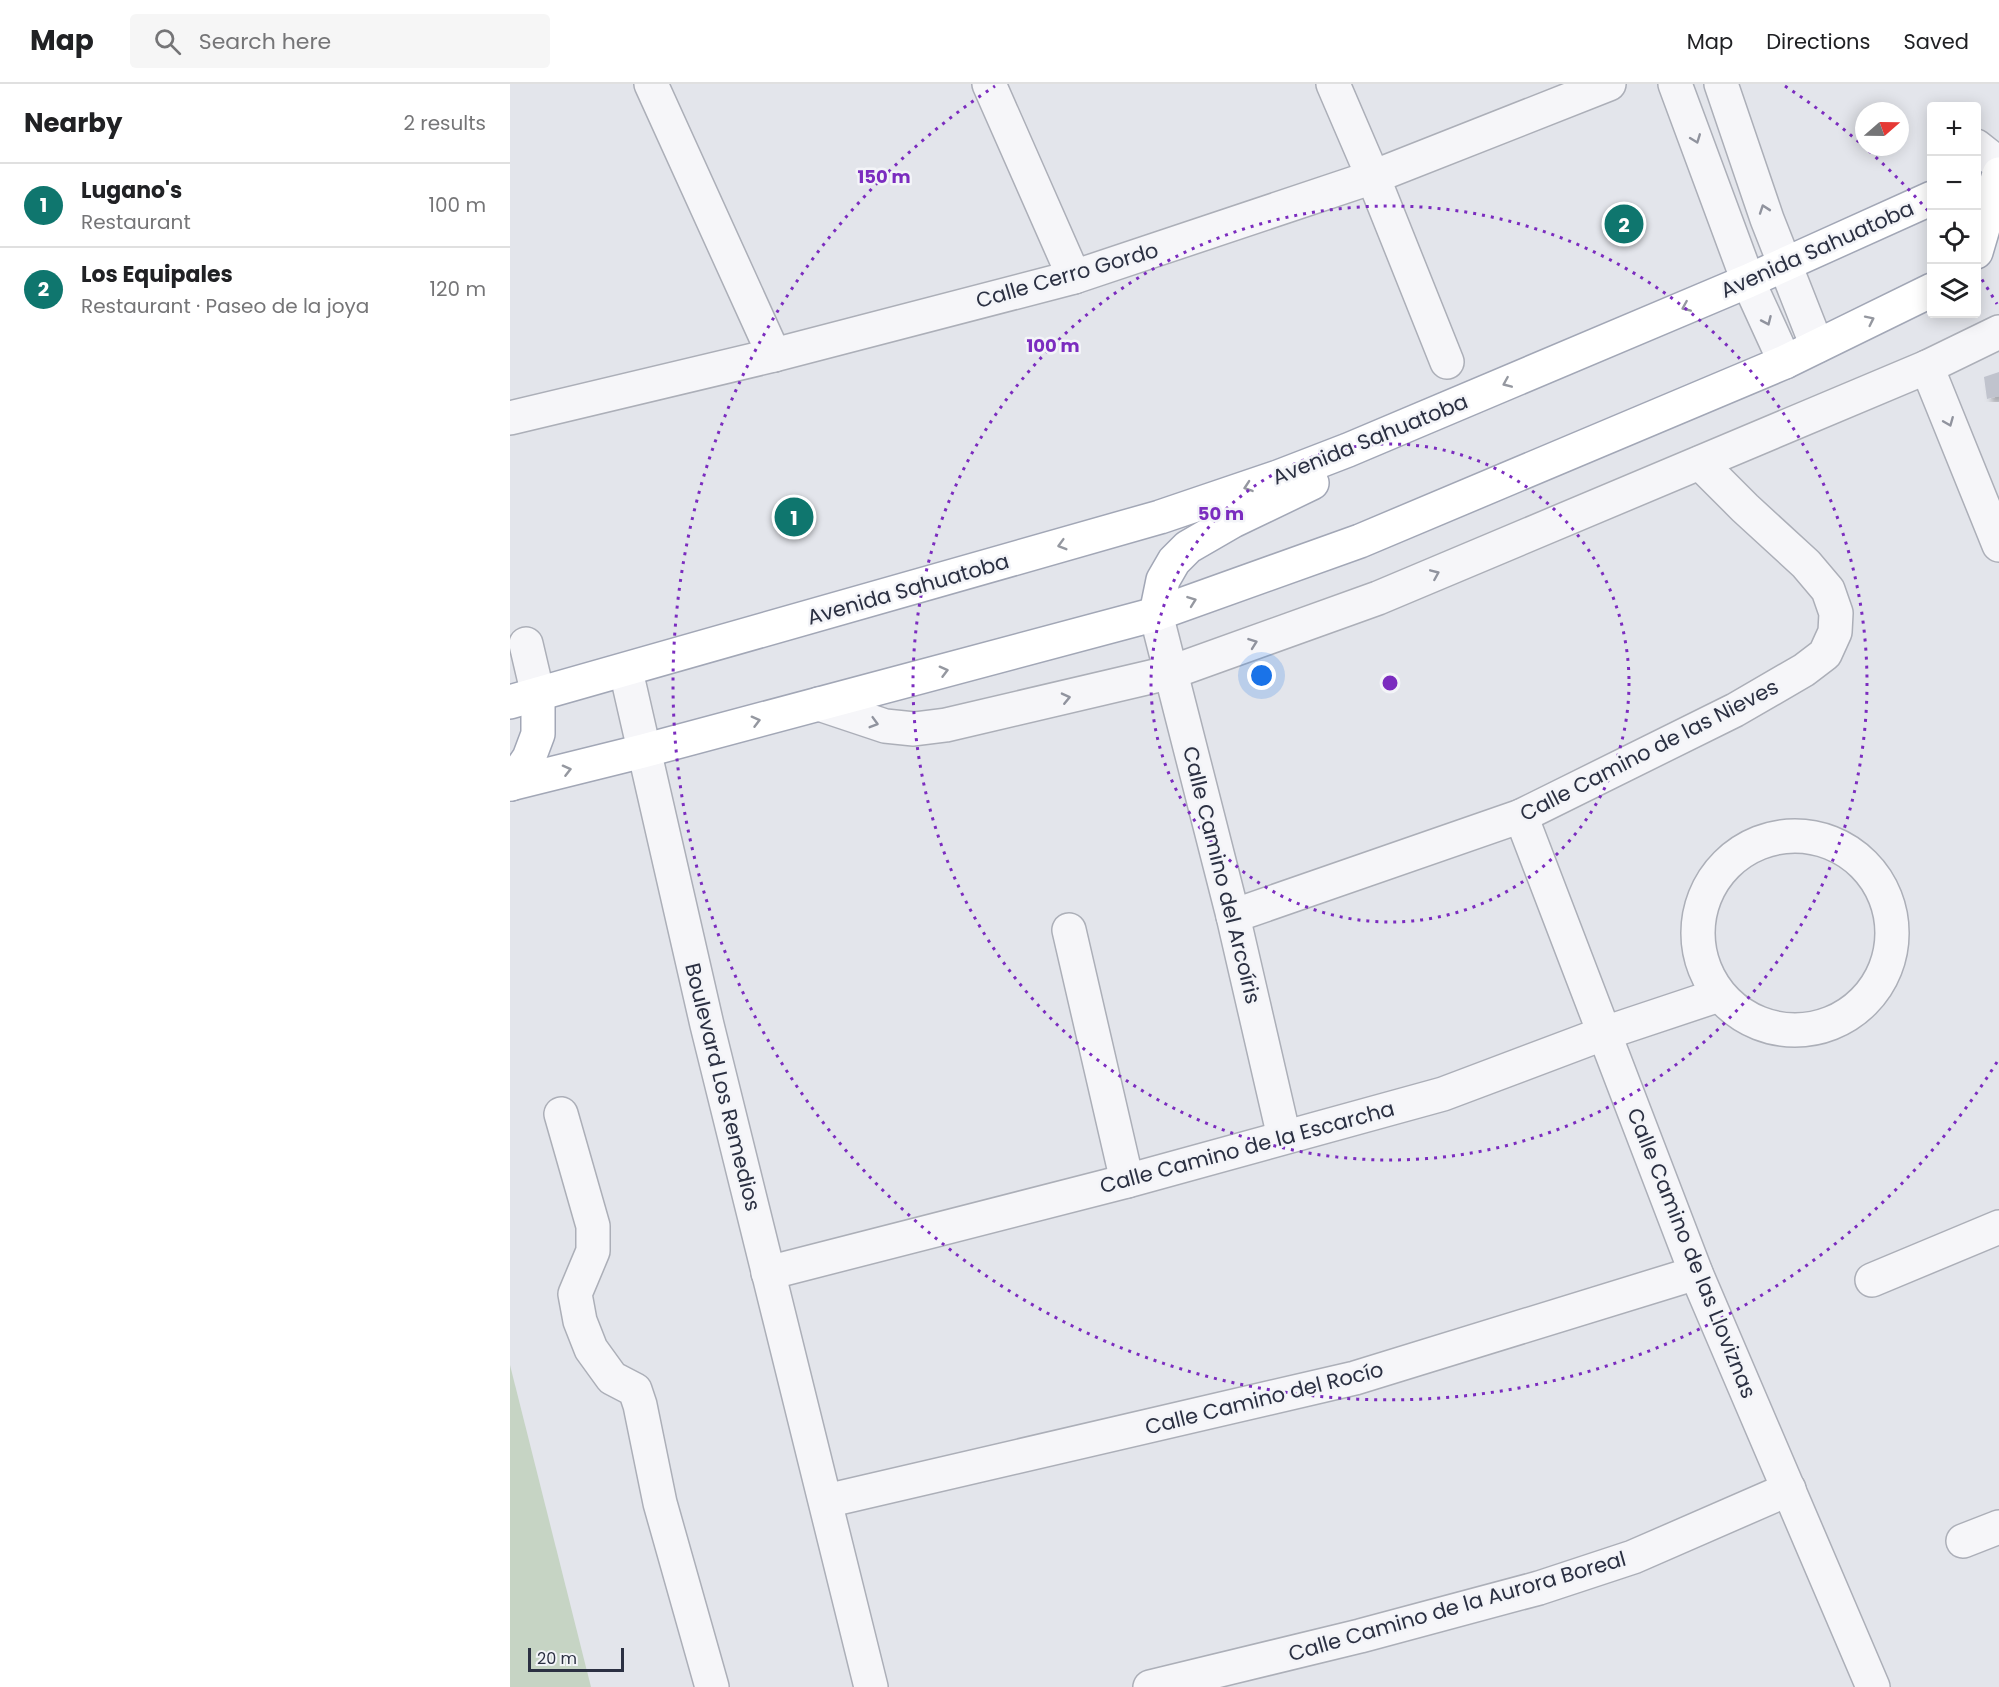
<!DOCTYPE html>
<meta charset="utf-8">
<style>
:root{--surface:#fff;--page:#f6f6f6;--text:#202124;--muted:#757577;--line:#e0e0e0;--accent:#0f766e}
body{margin:0;font-family:Poppins,sans-serif;background:var(--page);color:var(--text)}
.controls{position:absolute;right:18px;top:18px;display:grid;overflow:hidden;border-radius:6px;box-shadow:0 3px 15px #0003}
.controls button{width:54px;height:54px;display:grid;place-items:center;padding:0;border:0;border-bottom:2px solid var(--line);background:var(--surface);color:var(--text);font:30px sans-serif}
.compass{position:absolute;left:1345px;top:18px;width:54px;height:54px;border-radius:50%;background:var(--surface);box-shadow:0 3px 15px #0003;rotate:70deg}
.scale{position:absolute;left:18px;bottom:15px;width:96px;box-sizing:border-box;padding-left:6px;border:3px solid #2b3042;border-top:0;font-size:16px;line-height:21px;white-space:nowrap;color:#2b3042;-webkit-text-stroke:4px #f3f4f8;paint-order:stroke}
.you{position:absolute;left:752px;top:592px;width:21px;height:21px;margin:-15px;border:4px solid #fff;border-radius:50%;background:#1a73e8;box-shadow:0 0 0 9px #1a73e833}
.badge{display:grid;place-items:center;width:39px;height:39px;border-radius:50%;background:var(--accent);color:#fff;font-size:20px;font-weight:700}
.pin{position:absolute;translate:-50% -50%;border:3px solid #fff;box-shadow:0 2px 6px #0006}
.list{margin:0;padding:0;list-style:none}
h2{display:flex;justify-content:space-between;align-items:center;height:78px;margin:0;padding:0 24px;font-size:26px}
h2 small{font-size:20px;font-weight:400;color:var(--muted)}
.list li{display:grid;grid-template-columns:39px 1fr auto;gap:18px;align-items:center;box-sizing:border-box;height:84px;padding:0 24px;border-top:2px solid var(--line)}
.list b{display:block;font-size:22px;white-space:nowrap}
.list p{margin:0;font-size:20px;white-space:nowrap;color:var(--muted)}
.list em{font-size:20px;font-style:normal;color:var(--muted)}
.icon{flex:none;width:33px;height:33px;fill:none;stroke:currentColor;stroke-width:2;stroke-linecap:round;stroke-linejoin:round}
.map{position:relative;flex:none;width:1489px;height:1603px;overflow:hidden}
header{display:flex;align-items:center;gap:36px;box-sizing:border-box;height:84px;padding:0 30px;background:var(--surface);border-bottom:2px solid var(--line)}
header strong{font-size:28px}
nav{display:flex;gap:33px;margin-inline-start:auto;font-size:21px}
.search{width:420px;height:54px;background:var(--page);display:flex;align-items:center;gap:15px;box-sizing:border-box;padding:0 21px;border-radius:6px;color:var(--muted);font-size:22px}
main{display:flex}
aside{flex:1;background:var(--surface)}
.map>svg:first-child{display:block}
.green{fill:#c6d4c4}
.building{fill:#c0c3cd;filter:url(#shadow)}
.lines{fill:none;stroke-linecap:round;stroke-linejoin:round}
.minor-casing{stroke:#acafb8;stroke-width:36}
.major-casing{stroke:#a2a7b6;stroke-width:36}
.minor{stroke:#f6f6f9;stroke-width:33}
.major{stroke:#fff;stroke-width:33}
.oneway{stroke:#90939e}
.oneway2{stroke:#9598a0}
.ring{fill:none;stroke:#7b2cbf;stroke-width:3;stroke-dasharray:3 6}
.labels{text-anchor:middle;dominant-baseline:central;stroke-width:5;stroke-linejoin:round;paint-order:stroke}
.street-label{font-size:21px;fill:#2b3042;stroke:#f3f4f8}
.centre{fill:#7b2cbf;stroke:#f3f4f8;stroke-width:3}
.ring-label{font-size:18px;text-anchor:middle;font-weight:bold;fill:#7b2cbf;stroke:#f3f4f8;stroke-width:5;stroke-linejoin:round;paint-order:stroke}
</style>
<header>
<strong>Map</strong>
<div class="search"><svg class="icon" aria-label="search" viewBox="0 0 24 24"><circle cx="10" cy="10" r="6"/><path d="M15 15l6 6"/></svg>Search here</div>
<nav><a>Map</a><a>Directions</a><a>Saved</a></nav>
</header>
<main>
<aside>
<h2>Nearby<small>2 results</small></h2>
<ul class="list">
<li><span class="badge">1</span><div><b>Lugano's</b><p>Restaurant</p></div><em>100 m</em></li>
<li><span class="badge">2</span><div><b>Los Equipales</b><p>Restaurant · Paseo de la joya</p></div><em>120 m</em></li>
</ul>
</aside>
<div class="map">
<svg width="1489" height="1603" viewBox="0 0 1489 1603">
<defs>
<filter id="shadow"><feDropShadow dx="5.5" dy="5.5" stdDeviation="3" flood-color="#0004"/></filter>
</defs>
<rect width="100%" height="100%" fill="#e3e5eb"/>
<path class="green" d="M0 1281 81 1603H0Z"/>
<path class="building" d="M1489 288V312L1477 315 1474 293Z"/>
<g class="lines">
<g class="minor-casing">
<g id="minor">
<path d="M141 0 264 271"/>
<path d="M479 0 564 193"/>
<path d="M823 0 863 93 937 278"/>
<path d="M1165 0 1238 197 1275 278"/>
<path d="M1211 0 1257 135 1307 262"/>
<path d="M1466 62 1489 80"/>
<path d="M1417 283 1489 461"/>
<path d="M0 334 264 271 564 193 863 93 1099 0"/>
<path d="M646 530 723 832 774 1053"/>
<path d="M16 560 28 611"/>
<path d="M116 587 197 941 361 1603"/>
<path d="M309 620 375 642 404 645 436 641 662 588 868 514 1417 283 1489 248"/>
<path d="M1011 732 1186 1189 1363 1603"/>
<circle cx="1285" cy="849" r="97"/>
<path d="M723 832 1011 732 1225 626 1294 586 1315 570 1325 548 1326 529 1318 506 1296 480 1235 424 1190 379"/>
<path d="M559 846 617 1097"/>
<path d="M51 1030 83 1142V1167L65 1210 70 1237 81 1265 102 1294 125 1306 130 1321 150 1419 202 1603"/>
<path d="M258 1189 617 1097 933 1010 1095 949 1209 911"/>
<path d="M1362 1196 1489 1143"/>
<path d="M316 1417 845 1294 1186 1189"/>
<path d="M1453 1457 1489 1443"/>
<path d="M640 1603 850 1552 1029 1504 1123 1473 1279 1405"/>
</g>
</g>
<g class="major-casing">
<g id="major">
<path d="M1466 168 1489 90"/>
<path d="M646 530 653 496 664 477 678 463 723 437 802 399"/>
<path d="M0 618 650 433 768 393 838 366 1238 197 1422 114"/>
<path d="M0 700 133 667 646 530 850 457 1275 278 1422 206"/>
<path d="M1 700 19 674 28 650V611"/>
</g>
</g>
<use href="#minor" class="minor"/>
<use href="#major" class="major"/>
</g>
<defs><path id="oneway-chevron" d="M-2-3.5L2.5 0L-2 3.5" fill="none" stroke-width="1.6" stroke-linecap="round" stroke-linejoin="round" transform="scale(1.5)"/></defs>
<g class="oneway">
<use href="#oneway-chevron" transform="translate(1186 55) rotate(69)"/>
<use href="#oneway-chevron" transform="translate(1254 125) rotate(-109)"/>
<use href="#oneway-chevron" transform="translate(1257 237) rotate(66)"/>
<use href="#oneway-chevron" transform="translate(1439 338) rotate(68)"/>
<use href="#oneway-chevron" transform="translate(925 490) rotate(-23)"/>
<use href="#oneway-chevron" transform="translate(743 559) rotate(-20)"/>
<use href="#oneway-chevron" transform="translate(556 614) rotate(-13)"/>
<use href="#oneway-chevron" transform="translate(364 639) rotate(16)"/>
</g>
<g class="oneway2">
<use href="#oneway-chevron" transform="translate(1176 223) rotate(157)"/>
<use href="#oneway-chevron" transform="translate(1360 236) rotate(-26)"/>
<use href="#oneway-chevron" transform="translate(997 299) rotate(157)"/>
<use href="#oneway-chevron" transform="translate(738 403) rotate(161)"/>
<use href="#oneway-chevron" transform="translate(552 461) rotate(164)"/>
<use href="#oneway-chevron" transform="translate(682 517) rotate(-20)"/>
<use href="#oneway-chevron" transform="translate(434 587) rotate(-15)"/>
<use href="#oneway-chevron" transform="translate(246 637) rotate(-15)"/>
<use href="#oneway-chevron" transform="translate(57 686) rotate(-14)"/>
</g>
<g class="ring">
<circle cx="880" cy="599" r="239"/>
<circle cx="880" cy="599" r="477"/>
<path d="M1487 978A716 716 0 1 1 485 2M1275 2A716 716 0 0 1 1350 59M1359 67A716 716 0 0 1 1420 129M1467 188A716 716 0 0 1 1487 220"/>
</g>
<g class="labels">
<g class="street-label">
<text transform="translate(1307 165) rotate(-24)">Avenida Sahuatoba</text>
<text transform="translate(557 191) rotate(-16)">Calle Cerro Gordo</text>
<text transform="translate(860 355) rotate(-22)">Avenida Sahuatoba</text>
<text transform="translate(398 505) rotate(-16)">Avenida Sahuatoba</text>
<text transform="translate(1139 666) rotate(-27)">Calle Camino de las Nieves</text>
<text transform="translate(712 791) rotate(76)">Calle Camino del Arcoíris</text>
<text transform="translate(213 1003) rotate(76)">Boulevard Los Remedios</text>
<text transform="translate(737 1063) rotate(-15)">Calle Camino de la Escarcha</text>
<text transform="translate(1182 1169) rotate(68)">Calle Camino de las Lloviznas</text>
<text transform="translate(754 1314) rotate(-14)">Calle Camino del Rocío</text>
<text transform="translate(947 1522) rotate(-16)">Calle Camino de la Aurora Boreal</text>
</g>
</g>
<circle cx="880" cy="599" r="9" class="centre"/>
<g class="ring-label">
<text x="374" y="99">150 m</text>
<text x="543" y="268">100 m</text>
<text x="711" y="436">50 m</text>
</g>
</svg>
<div class="controls">
<button>+</button>
<button>−</button>
<button><svg class="icon" aria-label="locate" viewBox="0 0 24 24"><circle cx="12" cy="12" r="6"/><path d="M12 2v4M12 18v4M2 12h4M18 12h4"/></svg></button>
<button><svg class="icon" aria-label="layers" viewBox="0 0 24 24"><path d="M12 4l9 5-9 5-9-5zM3 14l9 5 9-5"/></svg></button>
</div>
<svg class="compass" viewBox="-18 -18 36 36"><path d="M0-13l5 13h-10z" fill="#e53935"/><path d="M0 13l5-13h-10z" fill="#757577"/></svg>
<div class="scale">20 m</div>
<div class="you"></div>
<div class="pin badge" style="left:284px;top:433px">1</div>
<div class="pin badge" style="left:1114px;top:140px">2</div>
</div>
</main>
